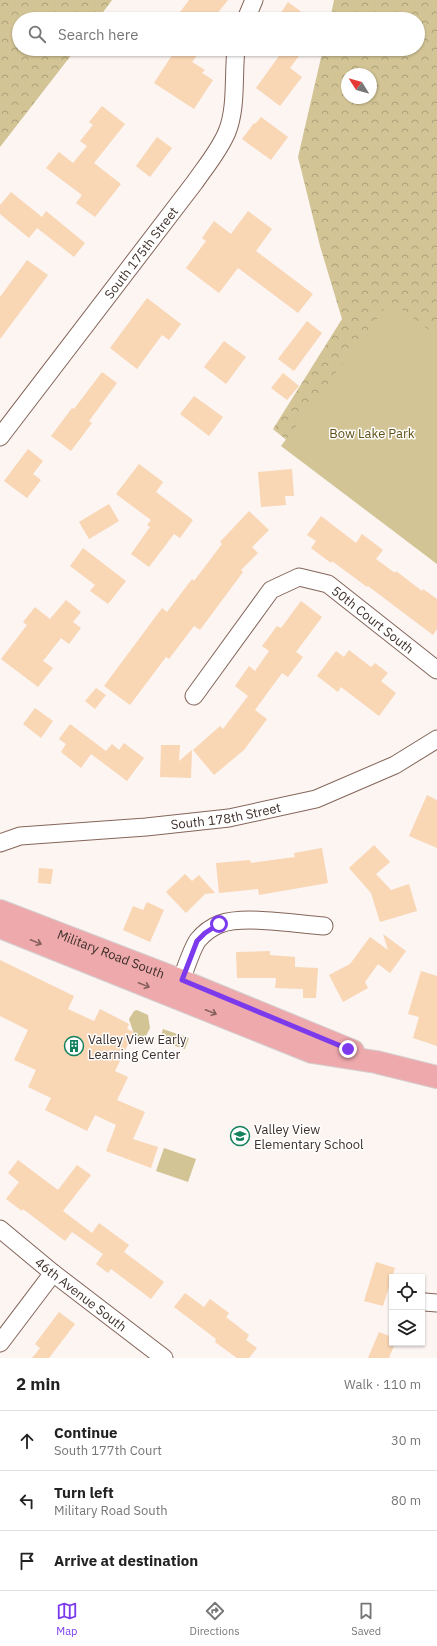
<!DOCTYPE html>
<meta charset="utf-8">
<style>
:root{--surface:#fff;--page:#f2f2f2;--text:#222;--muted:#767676;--line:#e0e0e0;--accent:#7c3aed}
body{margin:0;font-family:"IBM Plex Sans",sans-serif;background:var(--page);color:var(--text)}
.controls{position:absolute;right:12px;bottom:12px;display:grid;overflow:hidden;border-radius:0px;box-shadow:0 1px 3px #0004}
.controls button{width:36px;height:36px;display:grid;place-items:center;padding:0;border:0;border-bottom:1px solid var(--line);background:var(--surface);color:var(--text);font:20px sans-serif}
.compass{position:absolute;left:341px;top:68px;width:36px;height:36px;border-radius:50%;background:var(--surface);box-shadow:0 1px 3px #0004;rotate:307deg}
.stop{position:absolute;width:12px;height:12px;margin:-9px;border:3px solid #7c3aed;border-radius:50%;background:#fff}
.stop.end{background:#7c3aed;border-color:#fff;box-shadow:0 1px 4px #0008}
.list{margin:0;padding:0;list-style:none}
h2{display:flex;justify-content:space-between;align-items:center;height:52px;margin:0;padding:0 16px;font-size:17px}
h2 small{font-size:13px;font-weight:400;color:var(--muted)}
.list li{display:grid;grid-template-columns:26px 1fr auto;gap:12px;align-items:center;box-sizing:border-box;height:60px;padding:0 16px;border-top:1px solid var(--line)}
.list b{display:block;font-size:15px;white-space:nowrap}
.list p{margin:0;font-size:13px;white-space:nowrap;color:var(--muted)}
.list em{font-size:13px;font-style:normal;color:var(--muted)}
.icon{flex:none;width:22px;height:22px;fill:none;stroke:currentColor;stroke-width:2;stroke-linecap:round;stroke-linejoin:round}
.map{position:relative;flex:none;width:437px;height:1358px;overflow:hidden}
.search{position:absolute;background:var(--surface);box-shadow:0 1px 3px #0004;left:12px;right:12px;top:12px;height:44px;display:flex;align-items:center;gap:10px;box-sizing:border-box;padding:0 14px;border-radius:22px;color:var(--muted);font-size:15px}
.sheet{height:232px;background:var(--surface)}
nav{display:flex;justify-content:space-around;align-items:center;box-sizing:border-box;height:56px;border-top:1px solid var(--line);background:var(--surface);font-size:11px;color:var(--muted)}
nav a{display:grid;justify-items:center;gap:2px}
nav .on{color:var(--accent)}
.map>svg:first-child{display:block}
.forest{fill:url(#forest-crowns);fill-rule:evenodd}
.park{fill:#d3c495}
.building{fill:#f9d6b4}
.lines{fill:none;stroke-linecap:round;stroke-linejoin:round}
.minor-casing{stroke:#846559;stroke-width:19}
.major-casing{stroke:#d4d1d0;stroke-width:24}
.minor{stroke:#fff;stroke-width:17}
.major{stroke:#eea9ac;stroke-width:22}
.oneway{stroke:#84605e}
.route{stroke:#7c3aed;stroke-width:5}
.labels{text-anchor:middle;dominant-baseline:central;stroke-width:3;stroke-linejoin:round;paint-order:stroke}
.street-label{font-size:13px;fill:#3d2f2a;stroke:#fff}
.park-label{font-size:13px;fill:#625017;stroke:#fff}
.poi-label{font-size:13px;fill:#3d2f2a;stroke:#fff;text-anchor:start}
</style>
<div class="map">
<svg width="437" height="1358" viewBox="0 0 437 1358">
<defs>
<pattern id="forest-crowns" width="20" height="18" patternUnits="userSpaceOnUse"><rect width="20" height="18" fill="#d3c495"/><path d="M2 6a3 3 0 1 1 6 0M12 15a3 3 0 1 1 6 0" fill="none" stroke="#aca07a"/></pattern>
</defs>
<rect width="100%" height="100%" fill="#fcf5f2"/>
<g class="forest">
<path d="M0 0H112L98 19H19V49H76L0 147Z"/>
<path d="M334 0H437V564L273 429 342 319 320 246 298 157 323 49H418V19H330ZM347 74H371V98H347Z"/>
</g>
<g class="park">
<path d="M390 301 437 336V564L281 446Z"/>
<path d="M137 1010 148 1015 150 1028 143 1042 137 1043 129 1019 134 1011Z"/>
<path d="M163 1029 189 1038 185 1049 159 1041Z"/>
<path d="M164 1148 196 1159 188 1182 156 1171Z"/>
</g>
<g class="building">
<path d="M189 0H228L213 19H175Z"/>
<path d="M288 2 311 19H277Z"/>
<path d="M176 49H202L192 62 205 70 202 73 213 80 194 109 154 83Z"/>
<path d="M284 49H304L290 68 302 77 280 106 256 88Z"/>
<path d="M102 106 125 124 94 163 121 184 95 217 76 203 82 195 46 168 59 152 73 163 87 146 80 141 93 125 89 122Z"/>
<path d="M261 117 288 137 271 160 242 139 254 123 255 124Z"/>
<path d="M157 137 172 148 150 177 136 166Z"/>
<path d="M11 192 42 217 46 211 85 243 74 257 37 228 29 238 0 214V205Z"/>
<path d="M248 211 272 229 256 251 313 294 298 313 238 268 219 293 186 268 206 241 202 238 214 221 231 234Z"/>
<path d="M27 260 48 275 0 339V297Z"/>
<path d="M147 298 181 324 169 340 162 335 137 369 110 348Z"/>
<path d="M307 321 322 333 294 371 278 359Z"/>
<path d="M224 341 246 357 226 384 204 367Z"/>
<path d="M102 372 117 383 89 421 92 423 71 451 51 436 72 408 74 409Z"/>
<path d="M283 373 299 386 287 400 271 388Z"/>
<path d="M194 396 223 417 209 436 180 414Z"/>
<path d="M28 449 43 461 33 474 41 480 27 498 4 481Z"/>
<path d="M139 464 163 482 156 492 193 520 180 538 174 534 149 567 131 554 150 527 147 525 151 520 116 494Z"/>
<path d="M292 469 294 496H285L286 505 261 507 258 472Z"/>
<path d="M109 504 119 521 89 539 79 522Z"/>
<path d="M249 511 269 530 252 547 258 553 241 570 243 572 200 630 194 626 169 659 166 657 130 705 104 686 162 608 167 612 192 579 194 581 222 544 220 542Z"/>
<path d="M321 516 356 543 362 534 383 550 376 559 395 573 396 571 422 591 423 589 437 599V629L433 635 368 586 367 587 332 561 331 563 311 548 316 541 307 535Z"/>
<path d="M83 548 126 581 108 604 90 591 95 585 70 566Z"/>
<path d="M66 600 81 612 73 622 81 628 69 644 61 638 43 661 53 668 38 687 1 659 27 625 23 622 35 607 50 619Z"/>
<path d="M301 601 322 617 296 652 303 657 288 677 282 673 255 710 267 719 244 750 214 775 193 750 220 726 223 729 248 696 235 686 249 666 255 671 269 651 262 646 277 626 281 628Z"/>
<path d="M349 650 371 667 375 663 388 673 381 681 396 693 379 716 341 687 338 692 317 676 336 651 344 657Z"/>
<path d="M96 688 106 695 95 709 85 701Z"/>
<path d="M35 708 53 721 41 738 23 724Z"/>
<path d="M70 724 106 751 112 744 119 750 124 743 144 758 127 781 91 754 81 768 61 752 66 744 59 739Z"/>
<path d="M161 745H180L179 761 192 750 191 778 160 777Z"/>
<path d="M427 795 437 800V848L409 836Z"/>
<path d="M374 845 390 862 376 874 391 890 409 884 417 911 380 922 371 893 349 868Z"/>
<path d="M322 848 328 883 259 895 258 889 219 893 216 863 250 860 251 863 295 857 294 853Z"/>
<path d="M39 868 53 869 51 884 38 883Z"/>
<path d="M185 874 192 881 199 875 215 893 205 894 186 913 166 892Z"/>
<path d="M147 902 164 910 150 942 123 930 133 906 143 910Z"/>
<path d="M383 934 406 951 390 973 378 964 365 982 368 988 343 1002 329 975 350 964 370 937 388 950Z"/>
<path d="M270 951V955L295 957V967L318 968 316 998H303V989L275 988 276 978H237L236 952Z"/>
<path d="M0 960 74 996 68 1009 94 1021 100 1009 129 1024 127 1029 134 1032 115 1071 128 1077 117 1100 145 1112 133 1139 158 1147 151 1168 106 1151 116 1125 95 1115 87 1131 45 1110 51 1098 28 1087 36 1070 14 1060 28 1030 0 1016Z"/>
<path d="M421 971 437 976V1046L413 1038 419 1017 408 1014Z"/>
<path d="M18 1160 58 1190 77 1165 91 1175 63 1211 92 1233 99 1223 129 1245 124 1252 164 1282 151 1299 111 1269 108 1273 96 1264 103 1254 72 1232 65 1241 23 1209 22 1211 6 1199 19 1182 8 1173Z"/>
<path d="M376 1262 395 1268 383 1306 364 1301Z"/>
<path d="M185 1293 204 1307 210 1299 229 1313 226 1317 249 1335 246 1340 257 1348 249 1358H237L215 1342 216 1339 174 1307Z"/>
<path d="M59 1312 75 1324 49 1358H32L40 1348 35 1344Z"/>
<path d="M379 1332 392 1337V1343H395L389 1358H368Z"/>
</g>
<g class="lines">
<g class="minor-casing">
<g id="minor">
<path d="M246 19 254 0"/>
<path id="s1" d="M0 437 195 182C206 166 219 151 227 132 237 107 233 76 236 49"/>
<path id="s2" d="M194 696 271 590 299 577 328 584 437 670"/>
<path id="s3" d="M0 843 20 836 146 827 229 818 316 799 395 765 437 739"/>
<path d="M177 991C182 980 191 949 198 940 203 934 212 927 220 924 244 915 297 924 324 926"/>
<path id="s4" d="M0 1229 53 1273 164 1358"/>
<path d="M425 1302 437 1303"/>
<path d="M0 1343 53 1273"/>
</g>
</g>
<g class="major-casing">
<g id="major">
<path id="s5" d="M0 911 182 981 353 1051"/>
<path d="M0 927 312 1052 376 1062 437 1077"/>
</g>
</g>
<use href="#minor" class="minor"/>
<use href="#major" class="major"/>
</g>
<defs><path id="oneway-shaft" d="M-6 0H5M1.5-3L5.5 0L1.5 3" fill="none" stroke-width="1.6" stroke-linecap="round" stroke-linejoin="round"/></defs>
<g class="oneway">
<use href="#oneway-shaft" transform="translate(36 942) rotate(22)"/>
<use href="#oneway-shaft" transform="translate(144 985) rotate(22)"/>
<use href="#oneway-shaft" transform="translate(211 1012) rotate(22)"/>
</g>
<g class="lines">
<path class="route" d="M219 924 205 933 197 941 182 980 348 1049"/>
</g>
<defs>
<g id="building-ring" transform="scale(1)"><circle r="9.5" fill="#fff" stroke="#12815e" stroke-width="1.5"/><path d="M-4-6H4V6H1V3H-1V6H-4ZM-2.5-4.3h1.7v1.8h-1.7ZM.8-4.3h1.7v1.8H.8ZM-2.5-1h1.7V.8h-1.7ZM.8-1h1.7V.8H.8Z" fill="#12815e"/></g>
<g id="school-ring" transform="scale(1)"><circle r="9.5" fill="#fff" stroke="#12815e" stroke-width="1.5"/><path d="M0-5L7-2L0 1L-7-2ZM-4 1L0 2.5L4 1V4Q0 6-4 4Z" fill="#12815e"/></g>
</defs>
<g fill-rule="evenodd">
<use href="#building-ring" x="74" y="1046"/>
<use href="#school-ring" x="240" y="1136"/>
</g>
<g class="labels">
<g class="street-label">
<text stroke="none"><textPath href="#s1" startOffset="232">South 175th Street</textPath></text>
<text stroke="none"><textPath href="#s2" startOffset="249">50th Court South</textPath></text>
<text stroke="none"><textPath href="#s3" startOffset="228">South 178th Street</textPath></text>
<text stroke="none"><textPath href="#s5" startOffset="119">Military Road South</textPath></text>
<text stroke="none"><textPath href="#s4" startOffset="104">46th Avenue South</textPath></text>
</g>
<g class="park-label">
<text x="372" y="433">Bow Lake Park</text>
</g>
<g class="poi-label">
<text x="88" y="1039">Valley View Early<tspan x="88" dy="15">Learning Center</tspan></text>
<text x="254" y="1129">Valley View<tspan x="254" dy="15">Elementary School</tspan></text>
</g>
</g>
</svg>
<div class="controls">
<button><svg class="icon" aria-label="locate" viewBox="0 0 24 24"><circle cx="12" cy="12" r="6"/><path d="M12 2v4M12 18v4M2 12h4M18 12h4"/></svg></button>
<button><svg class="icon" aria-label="layers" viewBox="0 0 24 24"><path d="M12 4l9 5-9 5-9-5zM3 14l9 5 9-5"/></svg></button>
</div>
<svg class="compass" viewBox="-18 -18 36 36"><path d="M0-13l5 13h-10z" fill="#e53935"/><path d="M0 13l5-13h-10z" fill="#767676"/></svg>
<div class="stop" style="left:219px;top:924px"></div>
<div class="stop end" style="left:348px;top:1049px"></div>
<div class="search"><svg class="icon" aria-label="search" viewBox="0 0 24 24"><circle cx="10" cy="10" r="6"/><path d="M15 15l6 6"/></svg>Search here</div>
</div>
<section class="sheet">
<h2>2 min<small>Walk · 110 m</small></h2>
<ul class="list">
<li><svg class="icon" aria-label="ahead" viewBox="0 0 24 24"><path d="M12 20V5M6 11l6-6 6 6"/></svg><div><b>Continue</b><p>South 177th Court</p></div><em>30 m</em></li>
<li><svg class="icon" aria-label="left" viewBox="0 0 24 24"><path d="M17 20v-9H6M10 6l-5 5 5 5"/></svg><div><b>Turn left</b><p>Military Road South</p></div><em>80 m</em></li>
<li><svg class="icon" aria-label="arrive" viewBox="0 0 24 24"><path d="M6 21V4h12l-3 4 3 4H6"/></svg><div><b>Arrive at destination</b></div></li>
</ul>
</section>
<nav>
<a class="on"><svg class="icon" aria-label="map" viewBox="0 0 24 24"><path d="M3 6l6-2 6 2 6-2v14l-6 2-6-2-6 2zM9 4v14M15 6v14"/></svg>Map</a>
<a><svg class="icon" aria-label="directions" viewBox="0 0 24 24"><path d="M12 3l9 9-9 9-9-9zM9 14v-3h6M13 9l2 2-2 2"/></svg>Directions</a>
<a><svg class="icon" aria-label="saved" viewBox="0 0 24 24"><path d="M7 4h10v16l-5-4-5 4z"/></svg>Saved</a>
</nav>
